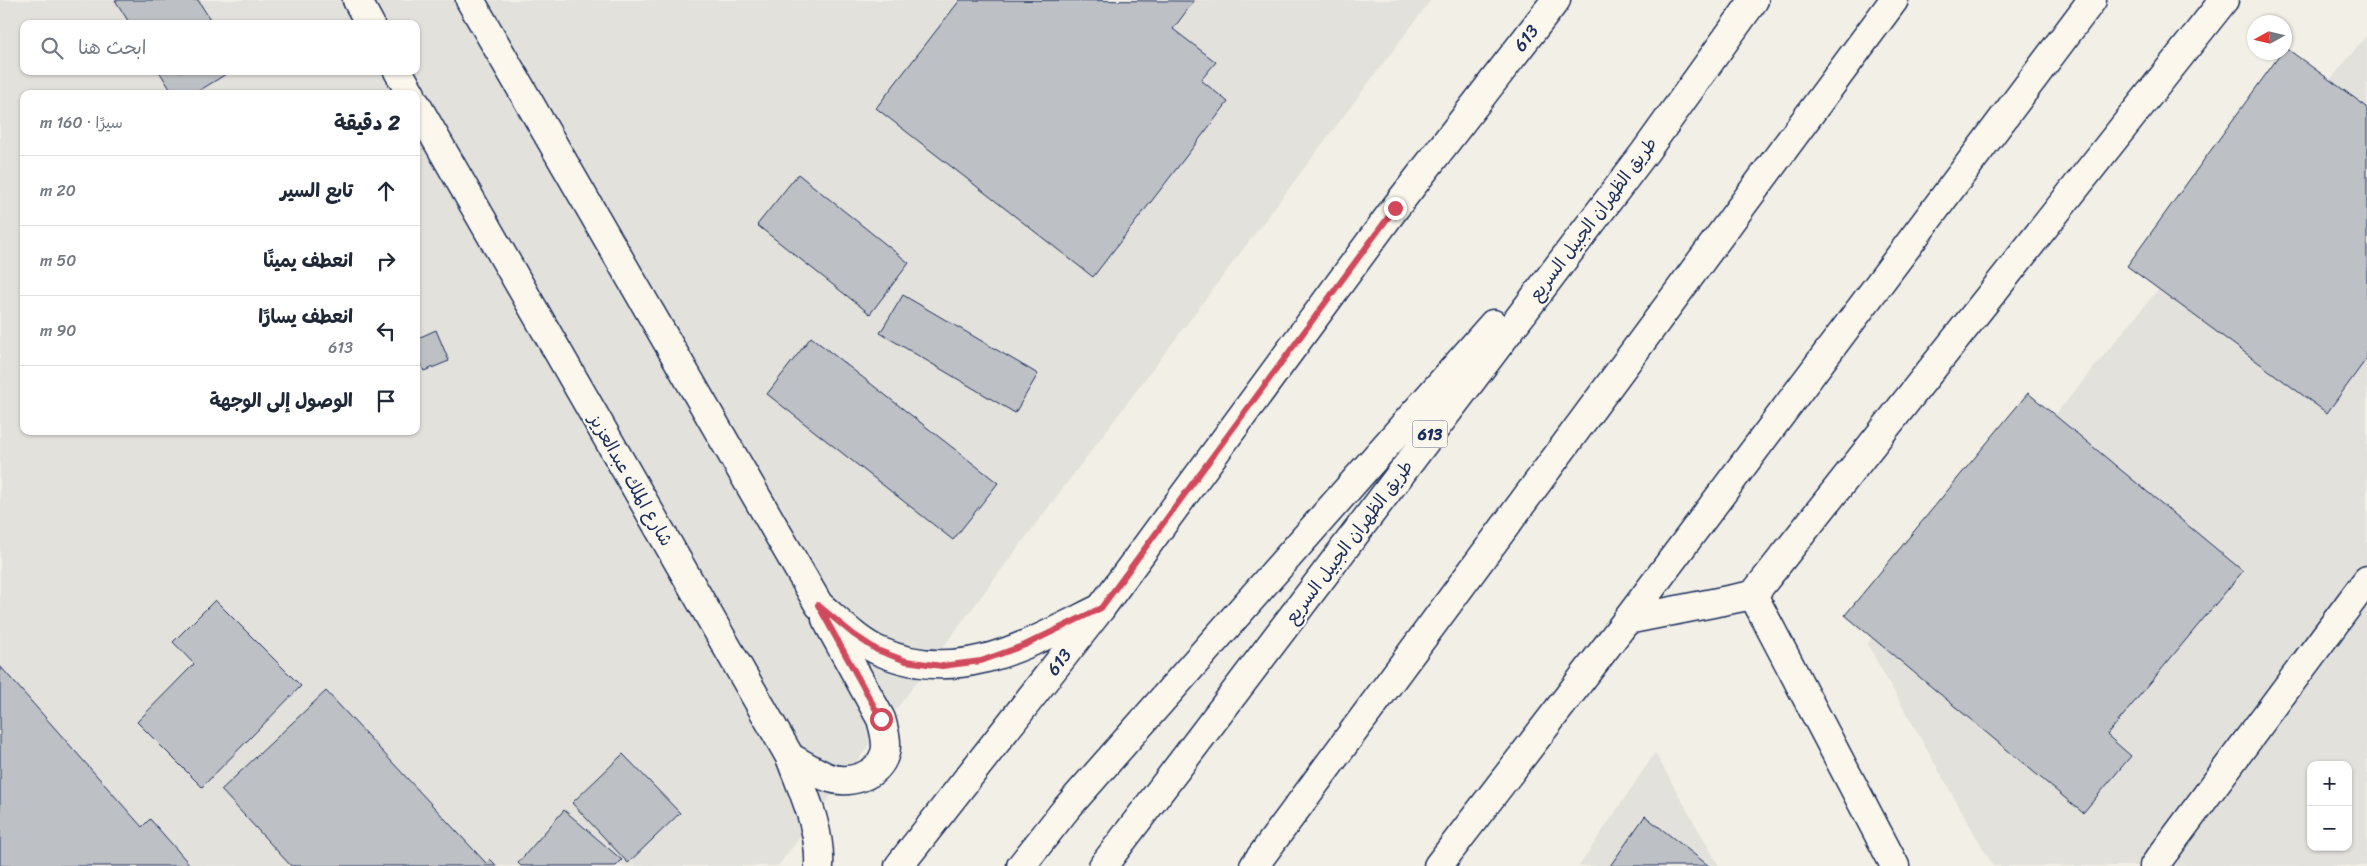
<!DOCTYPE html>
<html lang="ar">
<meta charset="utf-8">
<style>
:root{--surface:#fff;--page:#f6f6f7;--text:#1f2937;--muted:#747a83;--line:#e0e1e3}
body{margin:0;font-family:Sriracha,"Playpen Sans Arabic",sans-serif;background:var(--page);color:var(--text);direction:rtl}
.controls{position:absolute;right:15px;bottom:15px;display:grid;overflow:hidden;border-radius:10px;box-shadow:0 1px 4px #0004}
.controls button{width:45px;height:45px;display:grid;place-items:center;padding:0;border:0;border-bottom:1px solid var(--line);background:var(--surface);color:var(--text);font:25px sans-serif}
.compass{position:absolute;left:2247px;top:15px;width:45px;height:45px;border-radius:50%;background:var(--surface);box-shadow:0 1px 4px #0004;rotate:262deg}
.stop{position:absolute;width:15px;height:15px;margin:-11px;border:4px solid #d1495b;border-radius:50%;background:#fff}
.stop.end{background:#d1495b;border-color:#fff;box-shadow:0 1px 5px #0008}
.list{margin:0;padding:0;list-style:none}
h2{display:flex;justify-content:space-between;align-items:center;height:65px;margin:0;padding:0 20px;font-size:21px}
h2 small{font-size:16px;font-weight:400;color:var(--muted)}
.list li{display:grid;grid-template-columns:32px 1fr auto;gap:15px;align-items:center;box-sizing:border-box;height:70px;padding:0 20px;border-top:1px solid var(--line)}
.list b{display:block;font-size:19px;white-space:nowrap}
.list p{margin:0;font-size:16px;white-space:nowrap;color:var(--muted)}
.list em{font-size:16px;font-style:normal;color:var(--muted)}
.icon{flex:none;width:28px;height:28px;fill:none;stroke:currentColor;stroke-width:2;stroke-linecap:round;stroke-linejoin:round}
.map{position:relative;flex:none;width:2367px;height:866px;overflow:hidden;direction:ltr}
.search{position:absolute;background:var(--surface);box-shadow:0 1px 4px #0004;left:20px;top:20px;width:400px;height:55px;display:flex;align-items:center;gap:12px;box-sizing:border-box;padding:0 18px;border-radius:10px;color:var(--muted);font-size:19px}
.panel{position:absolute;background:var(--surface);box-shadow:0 1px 4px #0004;left:20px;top:90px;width:400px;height:345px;border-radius:10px;direction:rtl}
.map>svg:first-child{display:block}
.built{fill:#e2e1dc;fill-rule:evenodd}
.building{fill:#bdc0c4;stroke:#1b2f5e}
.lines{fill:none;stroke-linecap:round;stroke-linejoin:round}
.minor-casing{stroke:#1b2f5e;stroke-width:31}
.tertiary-casing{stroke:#1b2f5e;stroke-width:31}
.primary-casing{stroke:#1b2f5e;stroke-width:31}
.motorway-casing{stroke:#1b2f5e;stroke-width:31}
.minor{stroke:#fbf7ec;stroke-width:28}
.tertiary{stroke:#fbf7ec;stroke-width:28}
.primary{stroke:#fbf7ec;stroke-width:28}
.motorway{stroke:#fbf7ec;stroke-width:28}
.route{stroke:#d1495b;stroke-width:6}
.labels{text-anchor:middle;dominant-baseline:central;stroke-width:4.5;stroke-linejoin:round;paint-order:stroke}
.shield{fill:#fbf7ec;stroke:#5e6b89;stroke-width:1}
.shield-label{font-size:16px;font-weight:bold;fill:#1b2f5e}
.street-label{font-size:18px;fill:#1b2f5e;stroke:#fbf7ec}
</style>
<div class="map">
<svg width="2367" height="866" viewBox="0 0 2367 866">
<rect width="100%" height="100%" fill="#f2efe6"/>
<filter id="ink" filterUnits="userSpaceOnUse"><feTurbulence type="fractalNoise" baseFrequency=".02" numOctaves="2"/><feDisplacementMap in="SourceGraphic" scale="10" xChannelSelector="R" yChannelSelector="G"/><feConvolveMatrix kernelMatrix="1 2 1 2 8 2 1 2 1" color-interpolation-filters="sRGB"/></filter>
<g filter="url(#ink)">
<g class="built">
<path d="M0 0H1431L778 866H0ZM24 24H416V71H24ZM24 94H416V431H24Z"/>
<path d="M2367 35V866H1993L1867 644ZM2311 765H2348V847H2311Z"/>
<path d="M1655 753 1719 866H1579Z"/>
</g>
<g class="building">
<path d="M115 0H198L213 24H130Z"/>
<path d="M960 0 1194 1 1173 29 1216 62 1201 80 1228 102 1093 277 876 108Z"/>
<path d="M2286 48 2367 107V358L2327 413 2127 266 2282 52H2284Z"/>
<path d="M159 71H231L194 94H173Z"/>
<path d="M798 174 909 263 870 314 757 225Z"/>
<path d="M903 295 1038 374 1015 413 880 333Z"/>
<path d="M436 330 449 361 424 371 416 353V339Z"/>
<path d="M811 337 998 483 953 540 767 394Z"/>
<path d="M2028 393 2243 571 2107 735 2131 756 2083 813 1845 615Z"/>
<path d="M215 600 301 686 202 787 137 722 194 664 173 642Z"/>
<path d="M0 666 142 827 150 819 191 866H0Z"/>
<path d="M326 691 486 863 490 859 497 866H291L221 790Z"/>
<path d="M623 754 680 813 628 863 572 803Z"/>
<path d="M564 810 622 860 616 866H521L518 863Z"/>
<path d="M1645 816 1709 866H1610Z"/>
</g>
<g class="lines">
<g class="minor-casing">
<g id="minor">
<path d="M1627 620 1753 595"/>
<path d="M1895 866 1753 595 2224 0"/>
<path d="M2154 866 2367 580"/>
</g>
</g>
<g class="tertiary-casing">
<g id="tertiary">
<path d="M357 0 370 24"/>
<path d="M470 0 819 605C837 620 857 641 879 651 959 687 1030 643 1101 608"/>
<path d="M398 71 411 94"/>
<path d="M416 104 790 757C803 792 821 829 819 866"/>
<path d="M790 757C802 764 815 772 827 777 848 785 878 777 885 753 888 742 884 730 881 719L826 619"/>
</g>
</g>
<g class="primary-casing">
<g id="primary">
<path d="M899 866 1101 608 1395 208 1556 0"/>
<path d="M1438 866 1627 620 2092 0"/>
</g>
</g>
<g class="motorway-casing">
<g id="motorway">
<path d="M1021 866 1066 809 1493 324"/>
<path d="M1103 866 1645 152 1754 0"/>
<path d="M1254 866 1894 0"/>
</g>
</g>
<use href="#minor" class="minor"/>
<use href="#tertiary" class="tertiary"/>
<use href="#primary" class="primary"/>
<use href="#motorway" class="motorway"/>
</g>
</g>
<g class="lines" filter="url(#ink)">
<path class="route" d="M881 719 818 605 853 634 877 650 906 661 942 666 981 661 1025 645 1101 608 1395 208"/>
</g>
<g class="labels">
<rect class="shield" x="1412.5" y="420.5" width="35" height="27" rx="4"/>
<g class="shield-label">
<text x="1430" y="434">613</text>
</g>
<g class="street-label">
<text transform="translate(1526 38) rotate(-52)">613</text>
<text transform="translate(1593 219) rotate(-53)">طريق الظهران الجبيل السريع</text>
<text transform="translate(631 480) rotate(60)">شارع الملك عبدالعزيز</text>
<text transform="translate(1349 542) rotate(-53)">طريق الظهران الجبيل السريع</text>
<text transform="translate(1059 662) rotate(-52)">613</text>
</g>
</g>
</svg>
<div class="controls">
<button>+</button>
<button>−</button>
</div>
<svg class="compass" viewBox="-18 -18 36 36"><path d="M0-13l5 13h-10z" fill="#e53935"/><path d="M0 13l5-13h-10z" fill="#747a83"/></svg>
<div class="stop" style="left:881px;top:719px"></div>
<div class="stop end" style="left:1395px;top:208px"></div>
<div class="search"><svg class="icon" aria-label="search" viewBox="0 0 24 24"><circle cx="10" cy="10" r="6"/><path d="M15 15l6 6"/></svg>ابحث هنا</div>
<section class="panel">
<h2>2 دقيقة<small>سيرًا · 160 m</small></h2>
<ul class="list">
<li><svg class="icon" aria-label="ahead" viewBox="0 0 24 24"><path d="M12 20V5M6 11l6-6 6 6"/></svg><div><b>تابع السير</b></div><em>20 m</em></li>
<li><svg class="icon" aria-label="right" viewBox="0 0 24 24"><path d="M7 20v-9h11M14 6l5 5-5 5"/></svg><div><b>انعطف يمينًا</b></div><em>50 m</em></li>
<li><svg class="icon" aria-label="left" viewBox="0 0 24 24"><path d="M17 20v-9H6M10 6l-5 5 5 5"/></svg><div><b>انعطف يسارًا</b><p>613</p></div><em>90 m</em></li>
<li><svg class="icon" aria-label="arrive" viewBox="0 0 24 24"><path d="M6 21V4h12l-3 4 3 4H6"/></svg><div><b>الوصول إلى الوجهة</b></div></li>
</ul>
</section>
</div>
